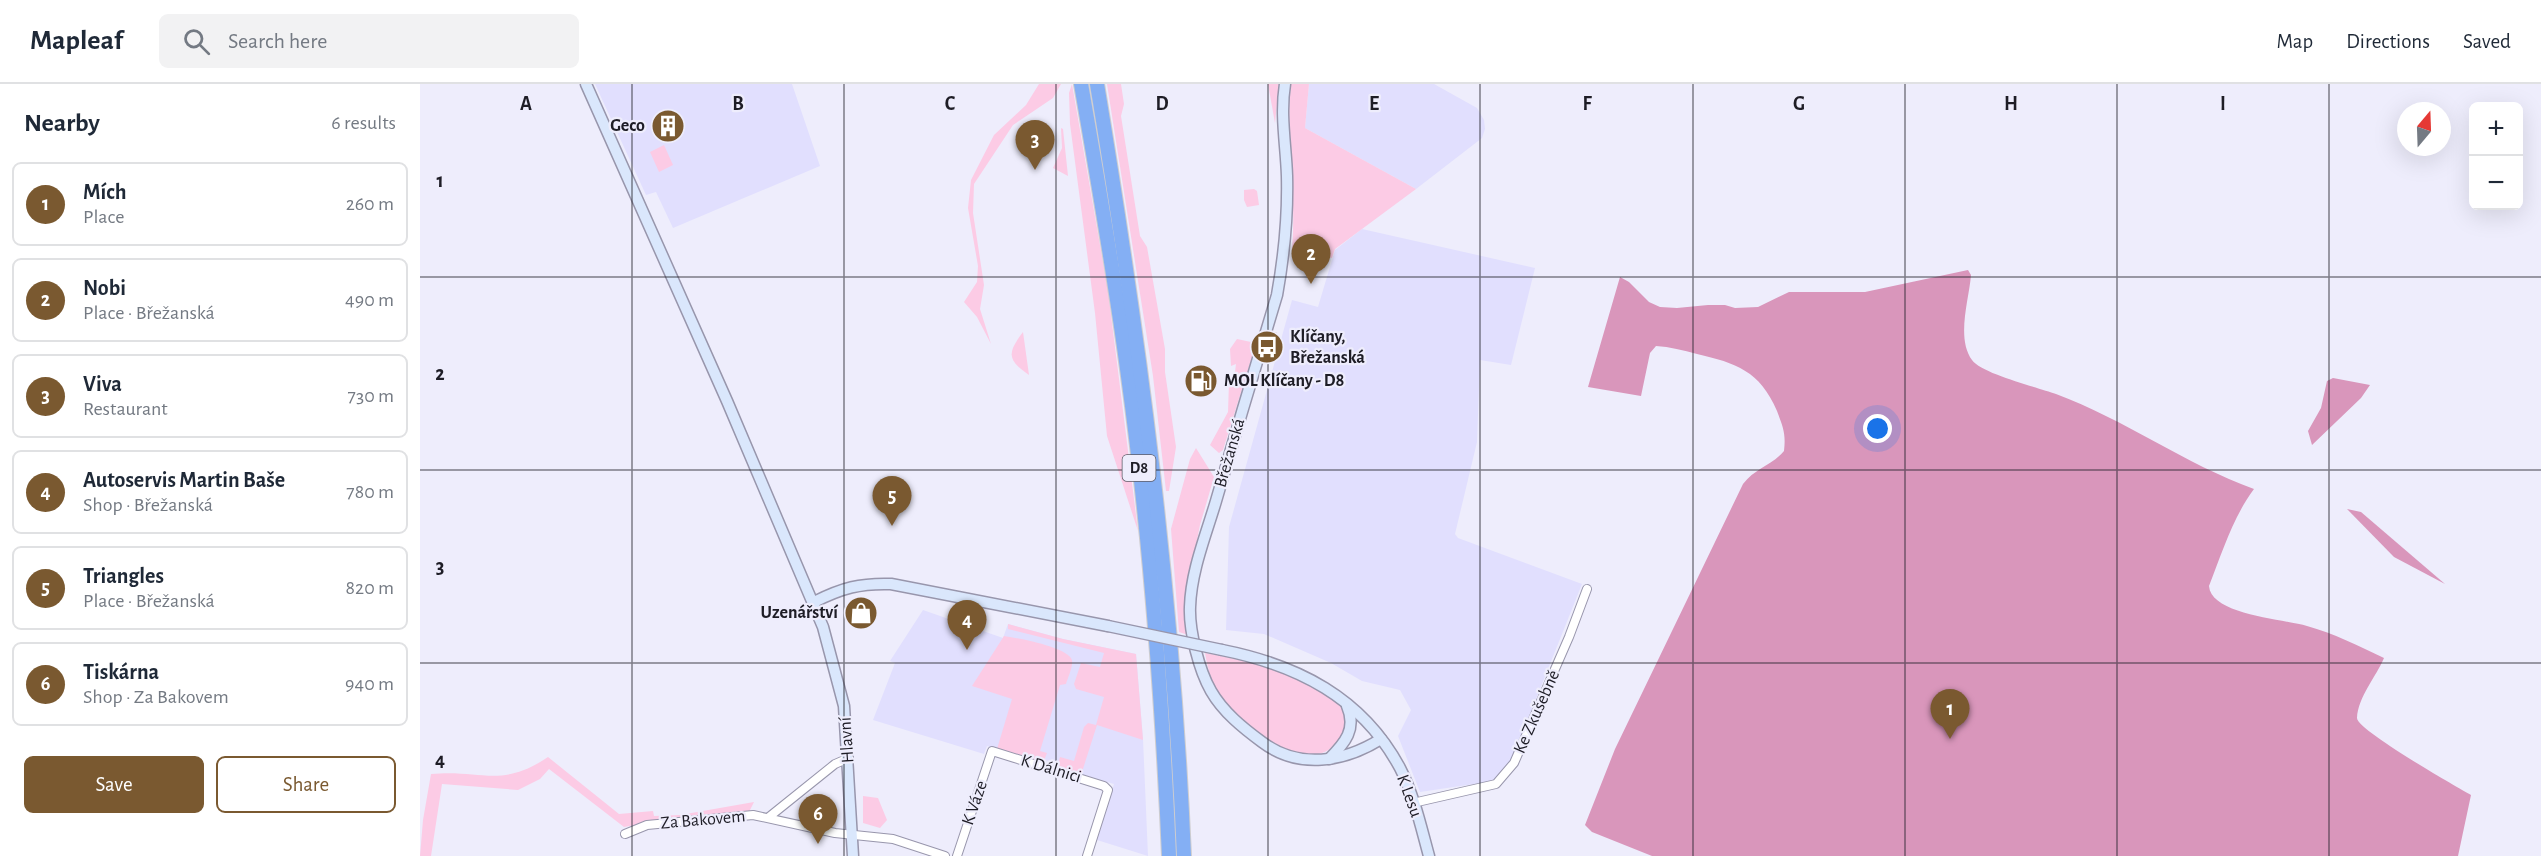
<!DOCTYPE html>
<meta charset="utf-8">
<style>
:root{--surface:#fff;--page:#f2f2f3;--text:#1f2937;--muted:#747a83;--line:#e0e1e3;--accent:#7a5930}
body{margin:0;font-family:"Alegreya Sans",sans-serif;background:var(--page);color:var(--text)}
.controls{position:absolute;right:18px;top:18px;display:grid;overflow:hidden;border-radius:9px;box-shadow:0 6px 24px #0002}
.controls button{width:54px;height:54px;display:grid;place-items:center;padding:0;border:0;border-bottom:2px solid var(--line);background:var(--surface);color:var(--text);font:30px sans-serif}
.compass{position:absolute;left:1977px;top:18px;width:54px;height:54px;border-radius:50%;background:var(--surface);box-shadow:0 6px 24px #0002;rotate:19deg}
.you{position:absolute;left:1458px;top:345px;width:21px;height:21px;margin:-15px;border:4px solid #fff;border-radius:50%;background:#1a73e8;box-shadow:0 0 0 9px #1a73e833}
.badge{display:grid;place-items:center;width:39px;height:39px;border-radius:50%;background:var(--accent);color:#fff;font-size:20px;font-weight:700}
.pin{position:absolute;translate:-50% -50px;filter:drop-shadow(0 2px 3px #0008)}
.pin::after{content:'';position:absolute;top:32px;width:21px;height:18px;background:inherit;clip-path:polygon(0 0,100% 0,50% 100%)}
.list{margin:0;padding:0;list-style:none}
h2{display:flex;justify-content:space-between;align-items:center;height:78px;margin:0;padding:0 24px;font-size:26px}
h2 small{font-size:20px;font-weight:400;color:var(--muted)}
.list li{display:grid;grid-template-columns:39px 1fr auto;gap:18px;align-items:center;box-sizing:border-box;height:84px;margin:0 12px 12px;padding:0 12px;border:2px solid var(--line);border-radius:9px}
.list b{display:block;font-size:22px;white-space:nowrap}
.list p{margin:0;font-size:20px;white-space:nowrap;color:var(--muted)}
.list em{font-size:20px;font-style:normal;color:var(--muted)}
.actions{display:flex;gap:12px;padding:18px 24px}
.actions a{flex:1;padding:14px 0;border:2px solid var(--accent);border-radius:9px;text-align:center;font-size:21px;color:var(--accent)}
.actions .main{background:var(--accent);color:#fff}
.icon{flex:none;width:33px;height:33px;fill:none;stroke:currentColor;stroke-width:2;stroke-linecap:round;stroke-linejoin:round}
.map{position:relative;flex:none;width:2121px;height:772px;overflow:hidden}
header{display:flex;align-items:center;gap:36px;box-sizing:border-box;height:84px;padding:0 30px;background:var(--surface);border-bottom:2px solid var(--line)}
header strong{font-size:28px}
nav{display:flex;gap:33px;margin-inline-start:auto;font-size:21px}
.search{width:420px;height:54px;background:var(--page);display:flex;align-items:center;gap:15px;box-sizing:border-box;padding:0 21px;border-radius:9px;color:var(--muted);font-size:22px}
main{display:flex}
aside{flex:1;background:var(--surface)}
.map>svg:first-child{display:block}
.built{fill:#e1dffe}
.green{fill:#fccbe5}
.forest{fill:#d996bb}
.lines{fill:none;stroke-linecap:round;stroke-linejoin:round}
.street-casing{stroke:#9896ac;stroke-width:10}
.secondary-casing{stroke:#9896ac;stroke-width:13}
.highway-casing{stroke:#cecdcf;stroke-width:16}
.street{stroke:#fff;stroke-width:8}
.secondary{stroke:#dae7fc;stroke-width:10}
.highway{stroke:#84aff4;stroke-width:14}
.secondary-bridge-casing{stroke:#9896ac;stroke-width:13;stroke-linecap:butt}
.secondary-bridge{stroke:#dae7fc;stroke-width:10}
.grid{fill:none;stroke:#1e1d26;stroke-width:1.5;stroke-opacity:0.55}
.labels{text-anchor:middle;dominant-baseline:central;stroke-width:4.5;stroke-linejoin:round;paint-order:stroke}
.shield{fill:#eeedfc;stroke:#5c5b66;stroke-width:1.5}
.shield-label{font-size:16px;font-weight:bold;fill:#1e1d26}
.poi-label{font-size:18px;font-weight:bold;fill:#1e1d26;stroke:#eeedfc;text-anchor:end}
.street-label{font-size:18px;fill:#1e1d26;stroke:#eeedfc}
.grid-label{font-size:20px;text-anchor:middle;font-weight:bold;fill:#1e1d26;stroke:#eeedfc;stroke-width:4.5;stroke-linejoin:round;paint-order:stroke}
</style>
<header>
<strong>Mapleaf</strong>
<div class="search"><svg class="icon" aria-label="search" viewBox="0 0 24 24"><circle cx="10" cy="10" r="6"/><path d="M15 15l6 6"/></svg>Search here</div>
<nav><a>Map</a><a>Directions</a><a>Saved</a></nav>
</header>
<main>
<aside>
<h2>Nearby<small>6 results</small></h2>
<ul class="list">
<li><span class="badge">1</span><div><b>Mích</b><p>Place</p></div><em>260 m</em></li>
<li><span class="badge">2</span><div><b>Nobi</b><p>Place · Břežanská</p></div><em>490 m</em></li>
<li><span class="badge">3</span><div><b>Viva</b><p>Restaurant</p></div><em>730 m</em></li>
<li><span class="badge">4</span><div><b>Autoservis Martin Baše</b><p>Shop · Břežanská</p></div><em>780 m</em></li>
<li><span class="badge">5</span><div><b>Triangles</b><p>Place · Břežanská</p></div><em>820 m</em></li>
<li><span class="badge">6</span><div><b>Tiskárna</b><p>Shop · Za Bakovem</p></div><em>940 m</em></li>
</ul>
<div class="actions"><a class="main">Save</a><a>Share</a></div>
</aside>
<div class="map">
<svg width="2121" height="772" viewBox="0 0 2121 772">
<rect width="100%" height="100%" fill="#eeedfc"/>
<g class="built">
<path d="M175 0H372L400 82 253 144 236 108 226 111Z"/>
<path d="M889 0H1014L1057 24 1064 36 1065 45 1062 54 996 105 885 44Z"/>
<path d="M942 145 1115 184 1091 281 1060 276 1057 358 1035 450 1038 454 1162 500 1092 675 1074 697 1000 708 978 652 991 626 980 606 942 597 911 579 844 550 806 546 809 443 872 216 898 223 915 166Z"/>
<path d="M503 526 583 554 588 540 643 555 716 570 723 655 728 772 677 756 694 700 567 662 564 670 453 636 475 579 470 577Z"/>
</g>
<g class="green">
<path d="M619 0H641L633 14 593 41 554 100 553 129 564 201 560 225 571 260 557 233 544 218 557 198 558 182 548 124 551 96 574 51 606 21Z"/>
<path d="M652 0 688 207 718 447 687 352 675 229 650 40 649 9Z"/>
<path d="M687 0H701L704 20 701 32 720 152 727 163 745 265V288L756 363 749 407H746L733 292Z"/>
<path d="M848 0H859L855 39Z"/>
<path d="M871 0H889L885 44 996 105 915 165 912 174 872 165C877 110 865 55 871 0Z"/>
<path d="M641 44 643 45 648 92 633 84 642 64Z"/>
<path d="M244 61 253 81 239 88 230 68Z"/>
<path d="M834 105 837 107 839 121 827 123 824 116V106Z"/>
<path d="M603 248 609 291C587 276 587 269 603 248Z"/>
<path d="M817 255 831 258 835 263 803 366 799 369 790 361 808 328 809 298 814 296 816 280 811 282 810 265Z"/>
<path d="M776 364 794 393 780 441 770 491 768 551 759 548 751 445 770 375Z"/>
<path d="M588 540 643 555 716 570 723 656 677 641 661 691 637 684 640 673 654 677 664 643 668 639 676 641 684 613 656 605 654 600 661 579 680 583 684 569 588 545Z"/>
<path d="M584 552C597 554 648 563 652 576 653 583 648 593 646 600L640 601 620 667 627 669 623 679 577 665 592 615 552 602Z"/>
<path d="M785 569C816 575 948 599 922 650 917 660 909 668 898 670 858 674 814 638 795 604 790 594 787 580 785 569Z"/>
<path d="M128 673 199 730 233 727 234 732 260 731 334 718 329 728 266 732 204 743 129 685 120 695 98 706 22 700 11 772H0L3 736 11 690C61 685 81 705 128 673Z"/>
<path d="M443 712 458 714 467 736 460 744 443 739Z"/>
</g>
<g class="forest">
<path d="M1548 186 1551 191C1549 216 1536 254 1552 276 1562 290 1617 303 1636 310 1704 335 1765 380 1834 405 1813 433 1802 469 1789 502 1791 531 1864 535 1887 542 1913 549 1939 562 1964 574 1956 593 1938 613 1937 634 1937 646 2035 702 2051 711L2038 772H1232L1172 748 1165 741 1195 665 1323 400C1335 384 1351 382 1364 367 1366 349 1363 343 1357 327 1340 287 1316 279 1277 270 1263 266 1250 263 1236 262L1230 269 1221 312 1168 303 1200 193 1209 198 1229 218 1240 223 1257 224 1288 221H1305L1315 224 1338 223 1369 208H1445Z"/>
<path d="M1913 294 1950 301 1941 314 1892 361 1888 347 1901 324 1907 297Z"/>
<path d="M1927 425 1941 428 2025 500 1974 473Z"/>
</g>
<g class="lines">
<g class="street-casing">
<g id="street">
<path d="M993 719 1076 700 1094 679 1149 553 1167 505"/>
<path d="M349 733 415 680 429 674"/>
<path d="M205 750 227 741 333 731 415 749 473 755 525 772"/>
<path d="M537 772 572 667 684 702 688 706 667 772"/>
</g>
</g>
<g class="secondary-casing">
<g id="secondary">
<path d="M166 0 307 317 403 543 424 622 433 772"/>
<path d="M865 0C860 31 866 61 867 92 868 132 864 172 857 211 836 280 816 348 796 417 786 451 771 487 770 523 769 547 779 586 791 607 803 628 823 644 842 658 879 686 924 678 961 655"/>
<path d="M394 518C422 504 440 499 471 500L688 542"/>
<path d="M802 566C877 581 942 613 980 684 994 711 1001 743 1009 772"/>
<path d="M909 675C925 659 937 645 927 622"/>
</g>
</g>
<g class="highway-casing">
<g id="highway">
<path d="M661 0C678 97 695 194 708 292 730 451 742 612 749 772"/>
<path d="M677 0C720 258 753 510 764 772"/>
</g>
</g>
<use href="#street" class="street"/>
<use href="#secondary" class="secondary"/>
<use href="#highway" class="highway"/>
<g class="secondary-bridge-casing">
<path id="secondary-bridge" d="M688 542 802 566"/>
</g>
<use href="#secondary-bridge" class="secondary-bridge"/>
</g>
<path class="grid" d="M212 0V772M424 0V772M636 0V772M848 0V772M1060 0V772M1273 0V772M1485 0V772M1697 0V772M1909 0V772M0 193H2121M0 386H2121M0 579H2121"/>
<defs>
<g id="building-disc" transform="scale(1.725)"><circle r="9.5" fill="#7a5930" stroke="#eeedfc"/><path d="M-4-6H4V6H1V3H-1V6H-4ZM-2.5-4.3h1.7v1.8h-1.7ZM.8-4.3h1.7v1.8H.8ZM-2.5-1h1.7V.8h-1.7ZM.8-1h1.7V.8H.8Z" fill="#fff"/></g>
<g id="bus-disc" transform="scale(1.725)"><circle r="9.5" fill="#7a5930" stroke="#eeedfc"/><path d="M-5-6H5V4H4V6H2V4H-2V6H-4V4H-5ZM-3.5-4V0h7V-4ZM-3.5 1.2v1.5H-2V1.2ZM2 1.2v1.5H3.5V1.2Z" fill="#fff"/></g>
<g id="fuel-disc" transform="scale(1.725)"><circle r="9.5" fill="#7a5930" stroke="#eeedfc"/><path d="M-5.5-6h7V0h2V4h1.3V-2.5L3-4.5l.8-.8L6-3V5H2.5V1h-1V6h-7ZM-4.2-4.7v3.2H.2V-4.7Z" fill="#fff"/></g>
<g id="shop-disc" transform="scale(1.725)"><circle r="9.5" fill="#7a5930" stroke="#eeedfc"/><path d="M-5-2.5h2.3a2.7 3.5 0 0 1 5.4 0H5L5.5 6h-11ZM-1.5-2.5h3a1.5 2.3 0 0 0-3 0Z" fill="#fff"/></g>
</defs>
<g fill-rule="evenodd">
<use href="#building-disc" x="248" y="42"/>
<use href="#bus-disc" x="847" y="263"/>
<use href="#fuel-disc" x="781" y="297"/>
<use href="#shop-disc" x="441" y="529"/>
</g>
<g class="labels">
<rect class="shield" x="702.5" y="371" width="33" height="26" rx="4.5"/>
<g class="shield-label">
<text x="719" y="384">D8</text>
</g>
<g class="poi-label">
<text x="225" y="42">Geco</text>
<text x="870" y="253" text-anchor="start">Klíčany,<tspan x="870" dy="21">Břežanská</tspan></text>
<text x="804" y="297" text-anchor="start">MOL Klíčany - D8</text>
<text x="418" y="529">Uzenářství</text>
</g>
<g class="street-label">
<text transform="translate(810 369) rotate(-74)">Břežanská</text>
<text transform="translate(1117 628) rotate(-66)">Ke Zkušebně</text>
<text transform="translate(427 656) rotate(-94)">Hlavní</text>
<text transform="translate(631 685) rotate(17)">K Dálnici</text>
<text transform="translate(989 712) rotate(70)">K Lesu</text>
<text transform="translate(555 719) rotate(-71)">K Váze</text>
<text transform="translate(283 736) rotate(-5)">Za Bakovem</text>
</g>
</g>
<g class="grid-label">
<text x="106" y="26">A</text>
<text x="318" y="26">B</text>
<text x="530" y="26">C</text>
<text x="742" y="26">D</text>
<text x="954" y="26">E</text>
<text x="1167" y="26">F</text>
<text x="1379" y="26">G</text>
<text x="1591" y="26">H</text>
<text x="1803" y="26">I</text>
<text x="20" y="103">1</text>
<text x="20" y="296">2</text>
<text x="20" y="489">3</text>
<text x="20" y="682">4</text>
</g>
</svg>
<div class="controls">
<button>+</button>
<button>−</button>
</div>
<svg class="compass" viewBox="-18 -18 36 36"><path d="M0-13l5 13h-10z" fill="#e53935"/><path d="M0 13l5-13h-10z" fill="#747a83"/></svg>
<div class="you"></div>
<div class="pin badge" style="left:1530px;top:655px">1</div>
<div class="pin badge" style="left:891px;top:200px">2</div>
<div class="pin badge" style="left:615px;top:86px">3</div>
<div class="pin badge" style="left:547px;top:566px">4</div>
<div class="pin badge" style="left:472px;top:442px">5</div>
<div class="pin badge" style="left:398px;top:760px">6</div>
</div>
</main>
